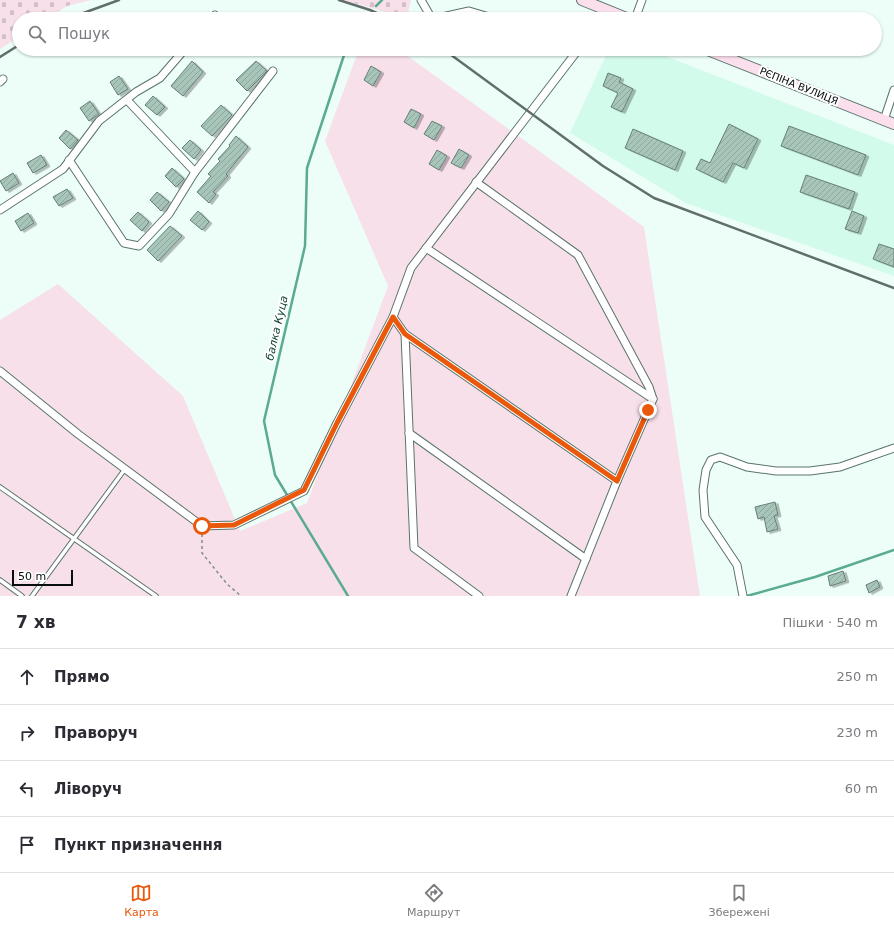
<!DOCTYPE html>
<html lang="uk">
<meta charset="utf-8">
<style>
:root{--surface:#fff;--page:#f2f2f3;--text:#2b2b33;--muted:#7c7c81;--line:#e1e1e2;--accent:#ea580c}
body{margin:0;font-family:"DejaVu Sans",sans-serif;background:var(--page);color:var(--text)}
.scale{position:absolute;left:12px;bottom:10px;width:61px;box-sizing:border-box;padding-left:4px;border:2px solid #050e0a;border-top:0;font-size:11px;line-height:14px;white-space:nowrap;color:#050e0a;-webkit-text-stroke:3px #fff;paint-order:stroke}
.stop{position:absolute;width:12px;height:12px;margin:-9px;border:3px solid #ea580c;border-radius:50%;background:#fff}
.stop.end{background:#ea580c;border-color:#fff;box-shadow:0 1px 4px #0008}
.list{margin:0;padding:0;list-style:none}
h2{display:flex;justify-content:space-between;align-items:center;height:52px;margin:0;padding:0 16px;font-size:17px}
h2 small{font-size:13px;font-weight:400;color:var(--muted)}
.list li{display:grid;grid-template-columns:26px 1fr auto;gap:12px;align-items:center;box-sizing:border-box;height:56px;padding:0 16px;border-top:1px solid var(--line)}
.list b{display:block;font-size:15px;white-space:nowrap}
.list em{font-size:13px;font-style:normal;color:var(--muted)}
.icon{flex:none;width:22px;height:22px;fill:none;stroke:currentColor;stroke-width:2;stroke-linecap:round;stroke-linejoin:round}
.map{position:relative;flex:none;width:894px;height:596px;overflow:hidden}
.search{position:absolute;background:var(--surface);box-shadow:0 1px 3px #0004;left:12px;right:12px;top:12px;height:44px;display:flex;align-items:center;gap:10px;box-sizing:border-box;padding:0 14px;border-radius:22px;color:var(--muted);font-size:15px}
.sheet{height:276px;background:var(--surface)}
nav{display:flex;justify-content:space-around;align-items:center;box-sizing:border-box;height:56px;border-top:1px solid var(--line);background:var(--surface);font-size:11px;color:var(--muted)}
nav a{display:grid;justify-items:center;gap:2px}
nav .on{color:var(--accent)}
.map>svg:first-child{display:block}
.built{fill:#d3fbec}
.green{fill:#f8e0eb}
.cemetery{fill:url(#cemetery-stones)}
.lines{fill:none;stroke-linecap:round;stroke-linejoin:round}
.stream{stroke:#5aab91;stroke-width:2.5}
.building{fill:url(#building-hatch);stroke:#648076;filter:url(#shadow)}
.lane-casing{stroke:#59746a;stroke-width:5.5}
.street-casing{stroke:#59746a;stroke-width:9}
.secondary-casing{stroke:#59746a;stroke-width:12}
.path{stroke:#808e88;stroke-width:1.5;stroke-dasharray:3 3;stroke-linecap:butt}
.lane{stroke:#fff;stroke-width:3.5}
.street{stroke:#fff;stroke-width:7}
.secondary{stroke:#fbdfed;stroke-width:10}
.rail{stroke:#616e69;stroke-width:2.5}
.route{stroke:#ea580c;stroke-width:5}
.labels{text-anchor:middle;dominant-baseline:central;stroke-width:4;stroke-linejoin:round;paint-order:stroke}
.street-label{font-size:10px;fill:#050e0a;stroke:#fff}
.water-label{font-size:11px;font-style:italic;fill:#0e4033;stroke:#fff}
</style>
<div class="map">
<svg width="894" height="596" viewBox="0 0 894 596">
<defs>
<pattern id="cemetery-stones" width="16" height="16" patternUnits="userSpaceOnUse"><rect width="16" height="16" fill="#f8e0eb"/><path d="M2 7V4a2 2 0 0 1 4 0v3zM10 15v-3a2 2 0 0 1 4 0v3z" fill="#d3bfc8"/></pattern>
<pattern id="building-hatch" width="6" height="6" patternUnits="userSpaceOnUse"><rect width="6" height="6" fill="#a8c5ba"/><path d="M-1 1l2-2M0 6l6-6M5 7l2-2" fill="none" stroke="#8fa89f"/></pattern>
<filter id="shadow"><feDropShadow dx="3" dy="1.5" stdDeviation="0" flood-color="#0004"/></filter>
</defs>
<rect width="100%" height="100%" fill="#ecfef7"/>
<path class="built" d="M609 49H647L894 145V276L686 203 570 133Z"/>
<path class="green" d="M359 49H398L644 227 700 596H0V320L58 284 183 396 240 531 307 503 388 286 325 141Z"/>
<g class="cemetery">
<path d="M0 0H91L67 6 46 19H19V37L0 49Z"/>
<path d="M343 0H411L407 18Z"/>
</g>
<g class="lines">
<g class="stream">
<path d="M376 6 382 0"/>
<path d="M365 19 368 16"/>
<path d="M346 49 307 168 305 246 264 421 275 475 348 596"/>
<path d="M747 596 815 577 894 550"/>
</g>
</g>
<g class="building">
<path d="M192 61 203 72 183 96 171 86Z"/>
<path d="M256 61 267 71 247 91 236 80Z"/>
<path d="M371 66 381 72 373 86 364 80Z"/>
<path d="M608 73 621 78 619 82 633 89 622 112 611 107 618 93 603 86Z"/>
<path d="M119 76 128 89 118 95 110 82Z"/>
<path d="M153 96 165 107 157 115 145 105Z"/>
<path d="M90 101 99 114 89 121 80 108Z"/>
<path d="M221 105 232 115 212 136 201 126Z"/>
<path d="M411 109 421 114 414 128 404 122Z"/>
<path d="M432 121 442 126 434 140 424 134Z"/>
<path d="M729 124 758 139 744 168 733 163 723 182 696 169 701 159 710 163Z"/>
<path d="M789 126 866 155 858 175 781 146Z"/>
<path d="M633 129 683 151 675 170 625 148Z"/>
<path d="M66 130 78 140 70 149 59 138Z"/>
<path d="M236 136 248 147 226 174 228 176 213 192 216 194 209 203 197 192 211 176 208 174 220 161 218 159 230 146 229 145Z"/>
<path d="M190 140 201 150 194 159 182 148Z"/>
<path d="M459 149 469 155 461 168 451 163Z"/>
<path d="M437 150 447 156 439 170 429 164Z"/>
<path d="M41 155 47 165 33 173 27 163Z"/>
<path d="M172 168 184 179 176 187 165 176Z"/>
<path d="M13 173 19 183 6 191 0 181Z"/>
<path d="M806 175 855 192 849 209 800 192Z"/>
<path d="M67 189 73 198 59 206 53 197Z"/>
<path d="M157 192 169 202 161 211 150 200Z"/>
<path d="M198 211 209 222 202 230 190 220Z"/>
<path d="M852 211 864 216 858 233 845 229Z"/>
<path d="M138 212 149 222 142 231 130 220Z"/>
<path d="M28 213 34 223 21 231 15 221Z"/>
<path d="M170 226 182 236 158 261 147 250Z"/>
<path d="M879 244 894 249V267L873 259Z"/>
<path d="M775 502 778 515 774 516 778 529 767 532 764 517 758 519 755 507Z"/>
<path d="M843 571 846 581 830 586 828 576Z"/>
<path d="M877 580 880 587 869 593 866 585Z"/>
</g>
<g class="lines">
<g class="lane-casing">
<g id="lane">
<path d="M0 487 156 596"/>
<path d="M0 580 22 596"/>
<path d="M32 596 125 469"/>
</g>
</g>
<g class="street-casing">
<g id="street">
<path d="M421 0 432 19"/>
<path d="M212 19 215 15"/>
<path d="M433 19 469 11 496 19"/>
<path d="M635 19 642 0"/>
<path d="M0 82 3 79"/>
<path d="M884 120 894 90"/>
<path d="M69 160 124 243 139 246 169 214 195 172 127 100"/>
<path d="M195 172 273 71"/>
<path d="M476 182 578 255 649 387 653 399 617 481"/>
<path d="M0 210 63 169 99 121 136 92 160 78 185 49"/>
<path d="M426 248 653 399"/>
<path d="M393 317 405 334 617 481 571 596"/>
<path d="M405 334 414 548 479 596"/>
<path d="M0 371 78 434 202 526 234 525 304 491 337 423 393 317 411 268 578 50"/>
<path d="M409 433 586 559"/>
<path d="M743 596 737 565 705 517 703 490 706 470 711 460 720 457 747 467 776 471H810L840 467 894 448"/>
</g>
</g>
<g class="secondary-casing">
<g id="secondary">
<path d="M582 0 629 19"/>
<path d="M705 49 894 124"/>
</g>
</g>
<path class="path" d="M202 534V553L227 584 241 596"/>
<use href="#lane" class="lane"/>
<use href="#street" class="street"/>
<use href="#secondary" class="secondary"/>
<g class="rail">
<path d="M339 0 370 10 390 19"/>
<path d="M67 19 119 0"/>
<path d="M443 49 603 166 654 198 894 288"/>
<path d="M0 57 19 45"/>
</g>
</g>
<g class="lines">
<path class="route" d="M202 526 234 525 304 490 337 423 393 317 405 334 617 481 648 410"/>
</g>
<g class="labels">
<g class="street-label">
<text transform="translate(799 86) rotate(22)">РЄПІНА ВУЛИЦЯ</text>
</g>
<g class="water-label">
<text transform="translate(277 328) rotate(-77)">балка Куца</text>
</g>
</g>
</svg>
<div class="scale">50 m</div>
<div class="stop" style="left:202px;top:526px"></div>
<div class="stop end" style="left:648px;top:410px"></div>
<div class="search"><svg class="icon" aria-label="search" viewBox="0 0 24 24"><circle cx="10" cy="10" r="6"/><path d="M15 15l6 6"/></svg>Пошук</div>
</div>
<section class="sheet">
<h2>7 хв<small>Пішки · 540 m</small></h2>
<ul class="list">
<li><svg class="icon" aria-label="ahead" viewBox="0 0 24 24"><path d="M12 20V5M6 11l6-6 6 6"/></svg><div><b>Прямо</b></div><em>250 m</em></li>
<li><svg class="icon" aria-label="right" viewBox="0 0 24 24"><path d="M7 20v-9h11M14 6l5 5-5 5"/></svg><div><b>Праворуч</b></div><em>230 m</em></li>
<li><svg class="icon" aria-label="left" viewBox="0 0 24 24"><path d="M17 20v-9H6M10 6l-5 5 5 5"/></svg><div><b>Ліворуч</b></div><em>60 m</em></li>
<li><svg class="icon" aria-label="arrive" viewBox="0 0 24 24"><path d="M6 21V4h12l-3 4 3 4H6"/></svg><div><b>Пункт призначення</b></div></li>
</ul>
</section>
<nav>
<a class="on"><svg class="icon" aria-label="map" viewBox="0 0 24 24"><path d="M3 6l6-2 6 2 6-2v14l-6 2-6-2-6 2zM9 4v14M15 6v14"/></svg>Карта</a>
<a><svg class="icon" aria-label="directions" viewBox="0 0 24 24"><path d="M12 3l9 9-9 9-9-9zM9 14v-3h6M13 9l2 2-2 2"/></svg>Маршрут</a>
<a><svg class="icon" aria-label="saved" viewBox="0 0 24 24"><path d="M7 4h10v16l-5-4-5 4z"/></svg>Збережені</a>
</nav>
